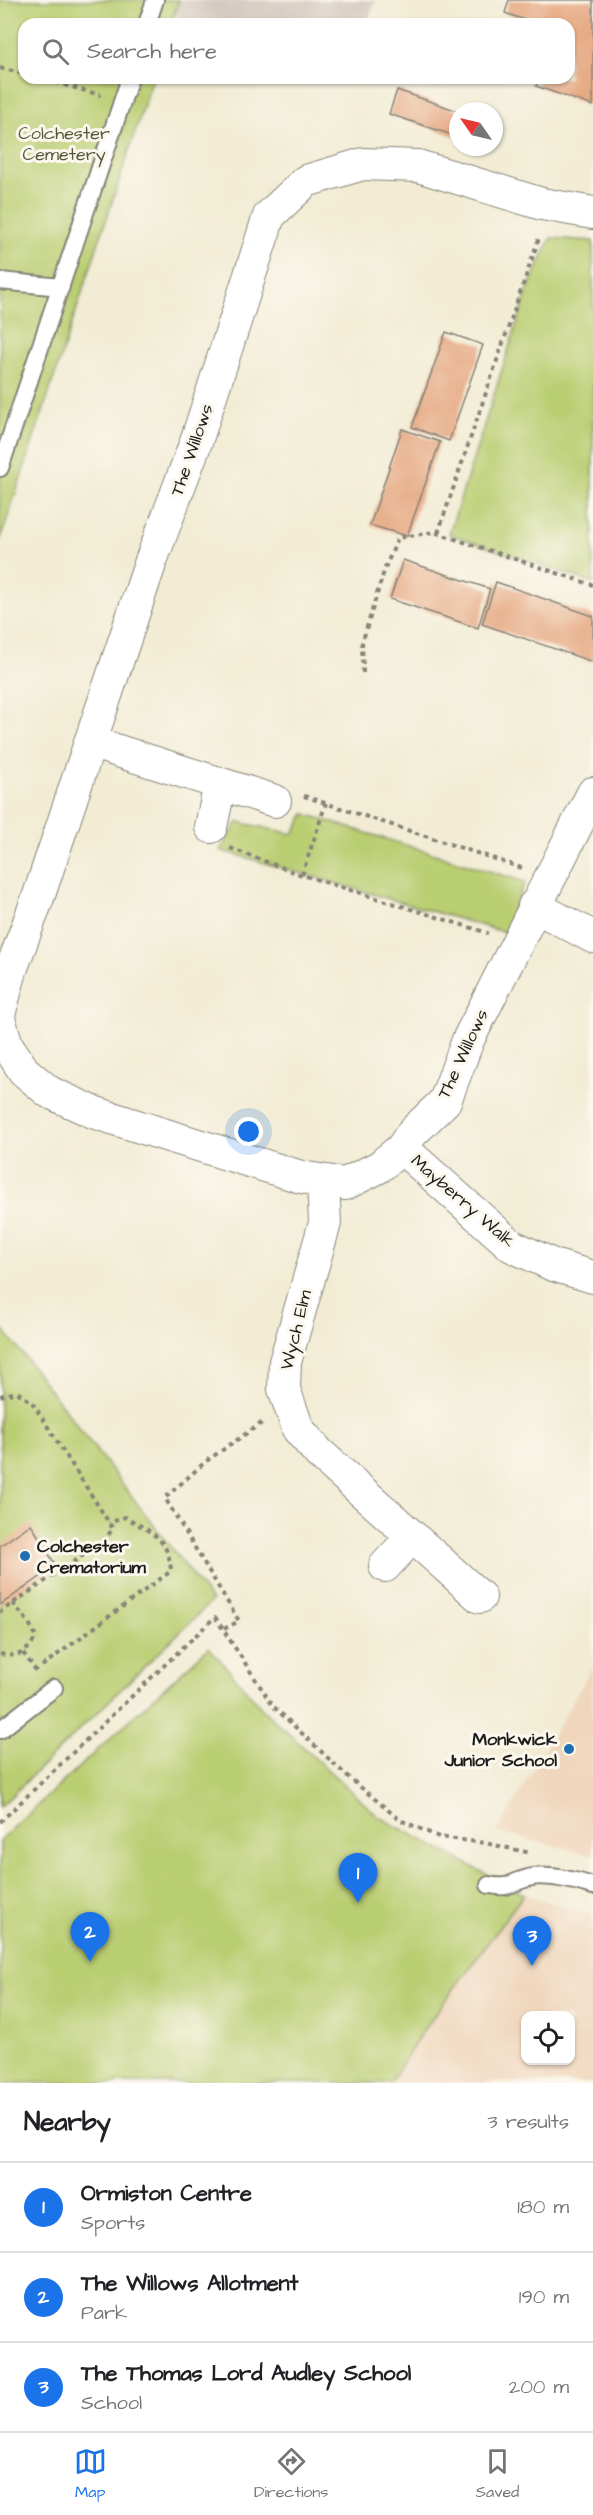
<!DOCTYPE html>
<style>
:root{--surface:#fff;--page:#f2f2f2;--text:#202124;--muted:#757577;--line:#e0e0e0;--accent:#1a73e8}
body{margin:0;font-family:"Architects Daughter",sans-serif;background:var(--page);color:var(--text)}
.controls{position:absolute;right:18px;bottom:18px;display:grid;overflow:hidden;border-radius:12px;box-shadow:0 2px 4px #0004}
.controls button{width:54px;height:54px;display:grid;place-items:center;padding:0;border:0;border-bottom:2px solid var(--line);background:var(--surface);color:var(--text);font:30px sans-serif}
.compass{position:absolute;left:449px;top:102px;width:54px;height:54px;border-radius:50%;background:var(--surface);box-shadow:0 2px 4px #0004;rotate:304deg}
.you{position:absolute;left:249px;top:1132px;width:21px;height:21px;margin:-15px;border:4px solid #fff;border-radius:50%;background:#1a73e8;box-shadow:0 0 0 9px #1a73e833}
.badge{display:grid;place-items:center;width:39px;height:39px;border-radius:50%;background:var(--accent);color:#fff;font-size:20px;font-weight:700}
.pin{position:absolute;translate:-50% -50px;filter:drop-shadow(0 2px 3px #0008)}
.pin::after{content:'';position:absolute;top:32px;width:21px;height:18px;background:inherit;clip-path:polygon(0 0,100% 0,50% 100%)}
.list{margin:0;padding:0;list-style:none}
h2{display:flex;justify-content:space-between;align-items:center;height:78px;margin:0;padding:0 24px;font-size:26px}
h2 small{font-size:20px;font-weight:400;color:var(--muted)}
.list li{display:grid;grid-template-columns:39px 1fr auto;gap:18px;align-items:center;box-sizing:border-box;height:90px;padding:0 24px;border-top:2px solid var(--line)}
.list b{display:block;font-size:22px;white-space:nowrap}
.list p{margin:0;font-size:20px;white-space:nowrap;color:var(--muted)}
.list em{font-size:20px;font-style:normal;color:var(--muted)}
.icon{flex:none;width:33px;height:33px;fill:none;stroke:currentColor;stroke-width:2;stroke-linecap:round;stroke-linejoin:round}
.map{position:relative;flex:none;width:593px;height:2083px;overflow:hidden}
.search{position:absolute;background:var(--surface);box-shadow:0 2px 4px #0004;left:18px;right:18px;top:18px;height:66px;display:flex;align-items:center;gap:15px;box-sizing:border-box;padding:0 21px;border-radius:18px;color:var(--muted);font-size:22px}
.sheet{height:348px;background:var(--surface)}
nav{display:flex;justify-content:space-around;align-items:center;box-sizing:border-box;height:84px;border-top:2px solid var(--line);background:var(--surface);font-size:16px;color:var(--muted)}
nav a{display:grid;justify-items:center;gap:3px}
nav .on{color:var(--accent)}
.map>svg:first-child{display:block}
.built{fill:#f0d6bc;fill-rule:evenodd}
.industrial{fill:#cec2b9}
.green{fill:#b9cd71;stroke:#6a7446;stroke-width:1.5}
.building{fill:#e4a077}
.lines{fill:none;stroke-linecap:round;stroke-linejoin:round}
.lane-casing{stroke:#878478;stroke-width:20}
.street-casing{stroke:#878478;stroke-width:34}
.path{stroke:#878478;stroke-width:4;stroke-dasharray:4.5 4.5;stroke-linecap:butt}
.lane{stroke:#fff;stroke-width:16}
.street{stroke:#fff;stroke-width:32}
.poi-dot{fill:#1f6fb2;stroke:#fbf7ec;stroke-width:2}
.labels{text-anchor:middle;dominant-baseline:central;stroke-width:6;stroke-linejoin:round;paint-order:stroke}
.park-label{font-size:18px;fill:#535a3a;stroke:#fbf7ec}
.street-label{font-size:18px;fill:#1c1c1c;stroke:#fbf7ec}
.poi-label{font-size:18px;font-weight:bold;fill:#1c1c1c;stroke:#fbf7ec;text-anchor:start}
</style>
<div class="map">
<svg width="593" height="2083" viewBox="0 0 593 2083">
<rect width="100%" height="100%" fill="#fbf7ec"/>
<filter id="ink" filterUnits="userSpaceOnUse"><feTurbulence type="fractalNoise" baseFrequency=".0167" numOctaves="2"/><feDisplacementMap in="SourceGraphic" scale="12" xChannelSelector="R" yChannelSelector="G"/><feConvolveMatrix kernelMatrix="1 2 1 2 8 2 1 2 1" color-interpolation-filters="sRGB"/></filter>
<filter id="wash" filterUnits="userSpaceOnUse"><feTurbulence type="fractalNoise" baseFrequency=".008" numOctaves="4" result="noise"/><feDisplacementMap in="SourceGraphic" scale="24" xChannelSelector="R" yChannelSelector="G"/><feGaussianBlur stdDeviation="1.35" result="paint"/><feColorMatrix in="noise" values="0 0 0 0 0 0 0 0 0 0 0 0 0 0 0 0 0 1.4 0 .05"/><feComposite in="paint" operator="in"/></filter>
<g filter="url(#wash)">
<rect width="100%" height="100%" fill="#f2ecd4"/>
<g class="built">
<path d="M593 1666V1855L497 1832Z"/>
<path d="M524 1894 593 1916V2083H390L424 2029ZM526 2016H570V2060H526Z"/>
</g>
<path class="industrial" d="M179 0H376L367 24H202L174 15Z"/>
<g class="green">
<path d="M0 0H179L171 24H24V78H153L0 541Z"/>
<path d="M551 238 593 241V583L449 534 529 286Z"/>
<path d="M305 814 525 882 504 932 220 850 238 822 293 834Z"/>
<path d="M0 1325 212 1601 0 1807Z"/>
<path d="M209 1647 264 1711 379 1817 524 1894 424 2029 390 2083H0V1840Z"/>
</g>
<g id="blocks">
<g class="building">
<path d="M509 0H593V106L536 86 539 78H569V24H536L505 13Z"/>
<path d="M397 90 458 111V137L389 114Z"/>
<path d="M446 332 483 345 449 441 412 427Z"/>
<path d="M402 429 440 442 407 536 370 525Z"/>
<path d="M403 560 490 589 478 628 390 599Z"/>
<path d="M496 582 593 616V662L482 624Z"/>
<path d="M31 1524 56 1566 0 1605V1546Z"/>
</g>
</g>
</g>
<g filter="url(#ink)">
<use href="#blocks" fill-opacity="0" stroke="#878478" stroke-width="1.5"/>
<g class="lines">
<g class="lane-casing">
<g id="lane">
<path d="M147 24 155 0"/>
<path d="M0 281 61 287"/>
<path d="M0 468 130 78"/>
<path d="M0 1730 54 1688"/>
<path d="M489 1885C511 1889 509 1883 528 1878 544 1873 578 1881 593 1886"/>
</g>
</g>
<g class="street-casing">
<g id="street">
<path d="M90 742 275 801"/>
<path d="M211 827 220 784"/>
<path d="M534 906 593 937"/>
<path d="M0 1011 11 970 39 895 151 561 196 442 269 216 306 181 363 164 418 166 542 204 593 213"/>
<path d="M0 1022 7 1045 24 1071 49 1092 93 1112 156 1132 301 1177 345 1184 379 1167 402 1148 412 1133 445 1101 468 1040 593 793"/>
<path d="M402 1148 512 1246 553 1265 593 1277"/>
<path d="M323 1181 325 1223 285 1362 284 1389 298 1429 319 1453 480 1597"/>
<path d="M385 1566 412 1537"/>
</g>
</g>
<g class="path">
<path d="M0 68 24 74"/>
<path d="M38 78 101 95"/>
<path d="M438 533 540 235"/>
<path d="M363 673 362 643 385 568 398 538 434 532 593 585"/>
<path d="M304 796 522 868"/>
<path d="M230 848 296 873 488 933"/>
<path d="M302 875 326 803"/>
<path d="M0 1396 17 1392 32 1402 113 1529 101 1543 0 1612"/>
<path d="M224 1629 239 1621 165 1498 205 1462 263 1422"/>
<path d="M23 1653 37 1672"/>
<path d="M0 1654C18 1658 27 1653 36 1637L29 1623 13 1603"/>
<path d="M42 1666 171 1571C169 1538 151 1532 125 1517L109 1523"/>
<path d="M0 1822 215 1617 273 1706 346 1775 400 1820 439 1837 485 1843 531 1853"/>
</g>
<use href="#lane" class="lane"/>
<use href="#street" class="street"/>
</g>
</g>
<g class="poi-dot">
<circle cx="25" cy="1556" r="6"/>
<circle cx="569" cy="1749" r="6"/>
</g>
<g class="labels">
<g class="park-label">
<text x="64" y="133">Colchester<tspan x="64" dy="21">Cemetery</tspan></text>
</g>
<g class="street-label">
<text transform="translate(192 450) rotate(-71)">The Willows</text>
<text transform="translate(463 1054) rotate(-65)">The Willows</text>
<text transform="translate(463 1201) rotate(41)">Mayberry Walk</text>
<text transform="translate(296 1330) rotate(-76)">Wych Elm</text>
</g>
<g class="poi-label">
<text x="37" y="1546">Colchester<tspan x="37" dy="21">Crematorium</tspan></text>
<text x="557" y="1739" text-anchor="end">Monkwick<tspan x="557" dy="21">Junior School</tspan></text>
</g>
</g>
</svg>
<div class="controls">
<button><svg class="icon" aria-label="locate" viewBox="0 0 24 24"><circle cx="12" cy="12" r="6"/><path d="M12 2v4M12 18v4M2 12h4M18 12h4"/></svg></button>
</div>
<svg class="compass" viewBox="-18 -18 36 36"><path d="M0-13l5 13h-10z" fill="#e53935"/><path d="M0 13l5-13h-10z" fill="#757577"/></svg>
<div class="you"></div>
<div class="pin badge" style="left:358px;top:1903px">1</div>
<div class="pin badge" style="left:90px;top:1962px">2</div>
<div class="pin badge" style="left:532px;top:1966px">3</div>
<div class="search"><svg class="icon" aria-label="search" viewBox="0 0 24 24"><circle cx="10" cy="10" r="6"/><path d="M15 15l6 6"/></svg>Search here</div>
</div>
<section class="sheet">
<h2>Nearby<small>3 results</small></h2>
<ul class="list">
<li><span class="badge">1</span><div><b>Ormiston Centre</b><p>Sports</p></div><em>180 m</em></li>
<li><span class="badge">2</span><div><b>The Willows Allotment</b><p>Park</p></div><em>190 m</em></li>
<li><span class="badge">3</span><div><b>The Thomas Lord Audley School</b><p>School</p></div><em>200 m</em></li>
</ul>
</section>
<nav>
<a class="on"><svg class="icon" aria-label="map" viewBox="0 0 24 24"><path d="M3 6l6-2 6 2 6-2v14l-6 2-6-2-6 2zM9 4v14M15 6v14"/></svg>Map</a>
<a><svg class="icon" aria-label="directions" viewBox="0 0 24 24"><path d="M12 3l9 9-9 9-9-9zM9 14v-3h6M13 9l2 2-2 2"/></svg>Directions</a>
<a><svg class="icon" aria-label="saved" viewBox="0 0 24 24"><path d="M7 4h10v16l-5-4-5 4z"/></svg>Saved</a>
</nav>
